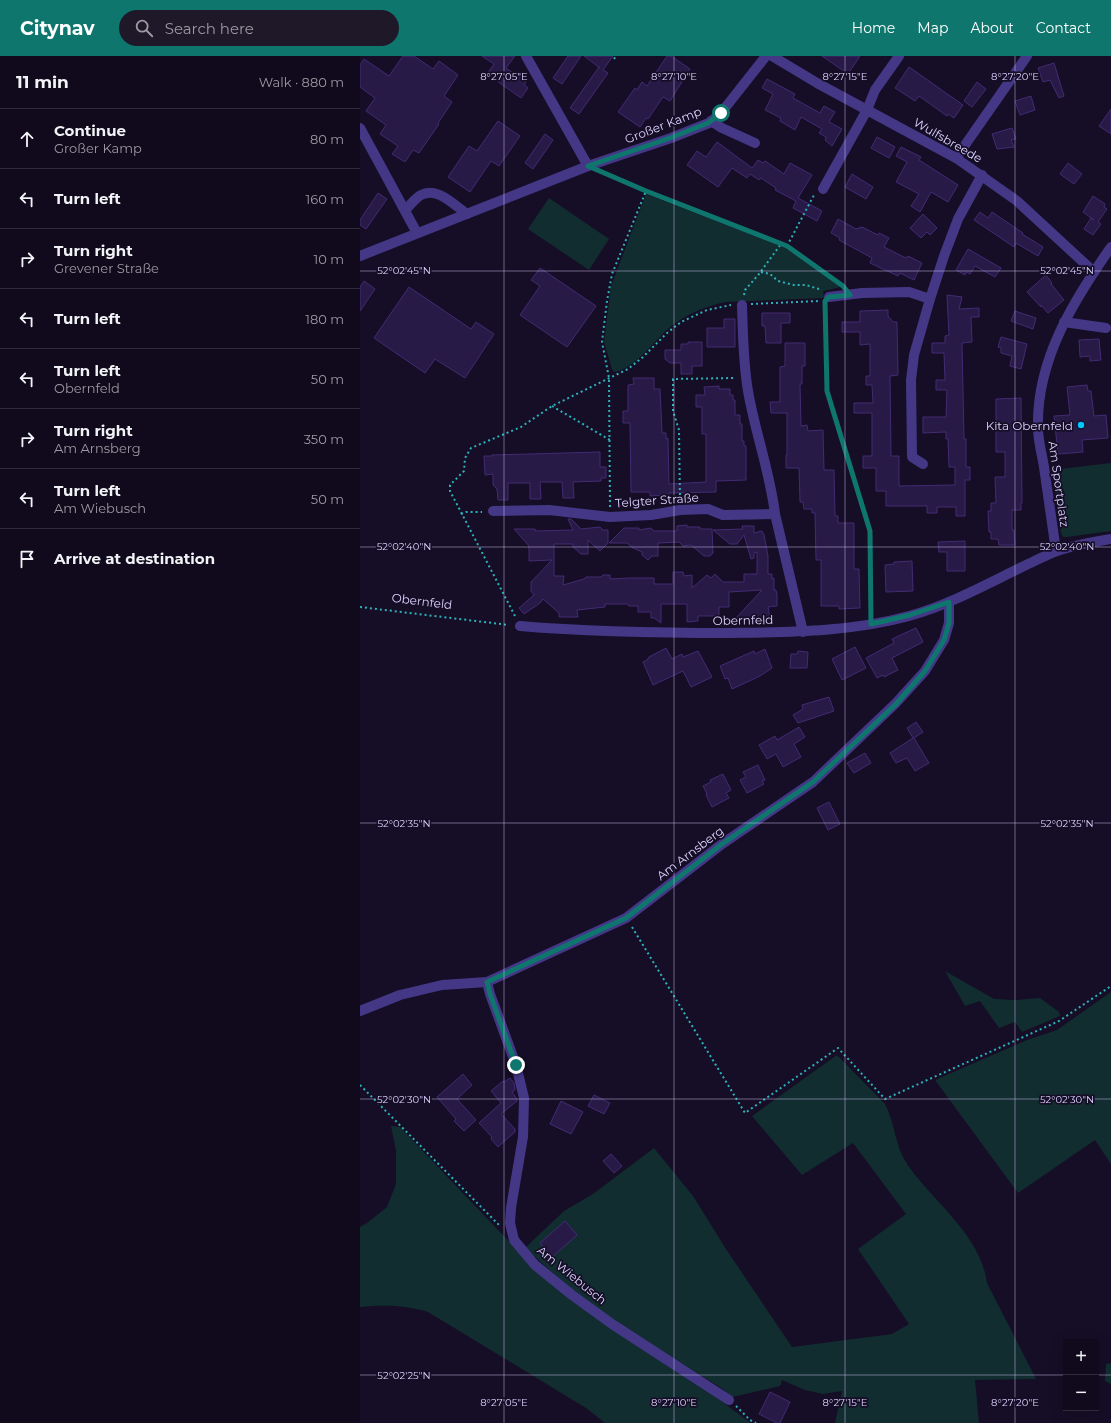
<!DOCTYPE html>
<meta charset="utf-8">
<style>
:root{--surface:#100a1c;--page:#1e1829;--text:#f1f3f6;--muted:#9c9aa3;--line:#302b3b;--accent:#0f766e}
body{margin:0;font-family:Montserrat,sans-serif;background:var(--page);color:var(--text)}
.controls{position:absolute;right:12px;bottom:12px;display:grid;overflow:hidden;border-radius:0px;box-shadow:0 4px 16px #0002}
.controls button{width:36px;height:36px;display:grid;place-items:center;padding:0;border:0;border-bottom:1px solid var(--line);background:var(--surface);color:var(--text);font:20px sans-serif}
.stop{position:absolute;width:12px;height:12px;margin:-9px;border:3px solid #0f766e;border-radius:50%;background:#fff}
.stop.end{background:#0f766e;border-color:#fff;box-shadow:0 1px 4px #0008}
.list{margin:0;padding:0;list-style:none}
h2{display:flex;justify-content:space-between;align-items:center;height:52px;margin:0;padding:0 16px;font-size:17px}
h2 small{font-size:13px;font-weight:400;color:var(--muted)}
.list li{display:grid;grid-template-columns:26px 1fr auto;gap:12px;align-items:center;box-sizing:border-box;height:60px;padding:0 16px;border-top:1px solid var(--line)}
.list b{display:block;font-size:15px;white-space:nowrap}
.list p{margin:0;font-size:13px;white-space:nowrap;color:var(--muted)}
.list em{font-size:13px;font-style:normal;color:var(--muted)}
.icon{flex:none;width:22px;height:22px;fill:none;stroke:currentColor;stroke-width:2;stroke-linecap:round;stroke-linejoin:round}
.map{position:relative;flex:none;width:751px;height:1367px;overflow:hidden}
header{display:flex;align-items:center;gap:24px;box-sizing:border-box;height:56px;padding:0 20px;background:var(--accent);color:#fff}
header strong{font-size:19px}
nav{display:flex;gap:22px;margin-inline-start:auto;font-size:14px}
.search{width:280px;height:36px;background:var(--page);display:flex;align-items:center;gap:10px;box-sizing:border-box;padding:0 14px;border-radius:22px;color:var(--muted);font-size:15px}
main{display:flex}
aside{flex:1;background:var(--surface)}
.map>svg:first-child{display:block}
.green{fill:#112d30}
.building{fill:#281a47;stroke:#422b73}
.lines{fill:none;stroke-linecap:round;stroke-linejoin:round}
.path{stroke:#2cb3ba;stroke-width:2;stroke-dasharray:2 3;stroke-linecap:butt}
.minor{stroke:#443886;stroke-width:10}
.route{stroke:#0f766e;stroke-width:5}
.ticks{fill:none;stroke:#ddd3ff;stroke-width:1;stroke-opacity:0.45}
.poi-dot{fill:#00c8fe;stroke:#150e26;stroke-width:1.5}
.labels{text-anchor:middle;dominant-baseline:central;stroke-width:3.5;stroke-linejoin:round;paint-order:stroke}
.street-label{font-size:12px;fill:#ddd3ff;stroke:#150e26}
.poi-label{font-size:12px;fill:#ddd3ff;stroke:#150e26;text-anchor:end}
.ticks-label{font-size:10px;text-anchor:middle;fill:#ddd3ff;stroke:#150e26;stroke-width:3.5;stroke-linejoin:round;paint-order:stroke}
</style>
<header>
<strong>Citynav</strong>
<div class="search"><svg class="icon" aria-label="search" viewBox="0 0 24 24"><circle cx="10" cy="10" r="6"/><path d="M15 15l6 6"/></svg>Search here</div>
<nav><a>Home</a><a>Map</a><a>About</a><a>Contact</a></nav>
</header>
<main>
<aside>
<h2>11 min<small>Walk · 880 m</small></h2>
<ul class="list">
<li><svg class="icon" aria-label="ahead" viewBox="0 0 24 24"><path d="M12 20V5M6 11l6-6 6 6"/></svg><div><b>Continue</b><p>Großer Kamp</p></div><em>80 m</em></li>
<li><svg class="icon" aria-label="left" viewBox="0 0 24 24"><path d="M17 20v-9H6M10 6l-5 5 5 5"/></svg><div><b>Turn left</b></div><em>160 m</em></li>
<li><svg class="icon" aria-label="right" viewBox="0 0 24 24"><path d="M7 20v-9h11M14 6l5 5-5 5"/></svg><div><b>Turn right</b><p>Grevener Straße</p></div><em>10 m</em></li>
<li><svg class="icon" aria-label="left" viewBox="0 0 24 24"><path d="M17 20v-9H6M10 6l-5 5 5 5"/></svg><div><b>Turn left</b></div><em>180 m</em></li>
<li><svg class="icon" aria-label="left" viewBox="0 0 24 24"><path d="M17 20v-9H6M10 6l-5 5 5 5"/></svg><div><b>Turn left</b><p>Obernfeld</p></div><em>50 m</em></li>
<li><svg class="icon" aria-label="right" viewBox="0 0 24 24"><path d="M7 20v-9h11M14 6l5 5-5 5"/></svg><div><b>Turn right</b><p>Am Arnsberg</p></div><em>350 m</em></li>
<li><svg class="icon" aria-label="left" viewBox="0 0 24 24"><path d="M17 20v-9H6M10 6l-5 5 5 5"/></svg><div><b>Turn left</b><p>Am Wiebusch</p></div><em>50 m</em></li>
<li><svg class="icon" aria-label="arrive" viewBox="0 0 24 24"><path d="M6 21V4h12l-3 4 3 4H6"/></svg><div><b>Arrive at destination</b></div></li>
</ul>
</aside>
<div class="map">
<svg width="751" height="1367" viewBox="0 0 751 1367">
<rect width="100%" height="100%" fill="#150e26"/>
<g class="green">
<path d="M286 138 425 192 481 231 463 235 464 242 365 246C344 251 326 258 309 272 294 285 275 313 254 316L252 313 244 286 251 230Z"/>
<path d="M189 142 249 183 229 214 168 173Z"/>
<path d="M751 407V475L707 481H703L701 477 692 414Z"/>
<path d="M585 915 634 943 655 944 680 942 699 956 700 960 662 976 655 966 639 972 620 945 605 950Z"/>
<path d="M751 936V1108L735 1084 658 1137 575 1024 667 984 697 974Z"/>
<path d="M477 999 525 1048C535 1067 535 1090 547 1108 573 1146 621 1179 627 1227L676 1323 615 1324 619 1367H475L482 1335 463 1338 445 1334 422 1324 420 1330 372 1341 363 1333C295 1290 221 1250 166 1191L204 1155 233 1138 294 1092 333 1140 366 1193 432 1291 532 1278 549 1268 498 1193 546 1158 493 1087 442 1119 392 1060Z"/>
<path d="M31 1070 40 1071 177 1215 361 1345 391 1367H245L226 1352 68 1256C43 1249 25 1249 0 1251V1171L7 1167 27 1151 36 1128V1095Z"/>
<path d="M751 1307V1328L745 1325 746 1308Z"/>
</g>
<g class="building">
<path d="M43 0H54L73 13 79 5 98 19 84 40 92 46 78 67 79 68 59 97 53 94 45 106 32 98 38 90 20 78 26 69 6 55 15 42 0 31V9L4 3 29 20Z"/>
<path d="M122 0H155L146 12 166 26 164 29 168 32 161 42 127 18 134 8Z"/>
<path d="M208 0H221L202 28 193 22Z"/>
<path d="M224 0H253L243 14 248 17 219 58 210 52 239 11 240 12Z"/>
<path d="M307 0H311L330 13 310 45 303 41 288 63 286 62 280 71 258 56 275 32 277 34 282 26 287 30Z"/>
<path d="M462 0H500L488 18Z"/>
<path d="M694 7 704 40 699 42 690 24 683 26 678 12Z"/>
<path d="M549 11 603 49 594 62 588 58 587 60 559 40 555 45 535 32Z"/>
<path d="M407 23 435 38 433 42 460 57 464 50 475 56 469 66 482 73 472 90 465 84 466 81 459 77 462 73 441 61 435 74 420 65 421 62 405 54 413 38 402 32Z"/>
<path d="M617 26 626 33 612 51 604 45Z"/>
<path d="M671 40 675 54 660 59 655 45Z"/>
<path d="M751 53V78L739 70Z"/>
<path d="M138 65 160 80 139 110 131 105 110 136 88 121 109 90 117 95Z"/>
<path d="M652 72 656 83 651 84 654 91 637 93 632 78Z"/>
<path d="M185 78 193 84 173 113 165 107Z"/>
<path d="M517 81 535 91 529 102 511 92Z"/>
<path d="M357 86 392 112 398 104 403 107 405 105 424 118 430 107 452 119 438 142 462 155 457 165 433 152 436 145 415 134 416 132 401 122 399 124 390 118 387 122 372 112 358 131 327 109 337 95 346 101Z"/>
<path d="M541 91 561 101 559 104 598 129 588 146 571 136 560 156 551 150 559 138 536 126 547 106 536 100Z"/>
<path d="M708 107 722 118 714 128 700 118Z"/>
<path d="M492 118 513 131 506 143 485 131Z"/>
<path d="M18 137 27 143 6 173 0 169V164Z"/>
<path d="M733 140 745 148 744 151 747 153 738 166 741 168 733 179 724 173 731 162 734 164 723 156Z"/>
<path d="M620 156 628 162 632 156 663 177 662 178 683 191 678 200 656 187 654 191 614 164Z"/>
<path d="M563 158 577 172 570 179 567 176 561 182 550 172Z"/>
<path d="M478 163 496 173 502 171 518 179 519 177 529 182 524 191 546 202 548 200 562 207 554 224 540 217 538 220 510 207 512 202 479 184 480 182 471 177Z"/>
<path d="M608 193 641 212 635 221 615 210 610 218 606 216 605 219 596 214Z"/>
<path d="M180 212 236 250 207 291 160 259 180 230 171 224Z"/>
<path d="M686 219 692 227 691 228 704 244 688 257 681 249V251L667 236Z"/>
<path d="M4 225 15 233 0 255V231Z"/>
<path d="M49 231 111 273 116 266 134 278 105 322 75 303 65 317 14 282Z"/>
<path d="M587 239 602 241 599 253 619 252V261H611L612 286 602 287 604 383H606V411H610V424H605V460H596V451H577V457H567V450H526V435H516V412H503V400H512V357H494V347H513L512 329H506V320H510V288L500 289V276H482V266H500V255L528 254V260L533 266H537L538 319 530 320 531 400H539V430L595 429V411H589L588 383H586V376L563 377V361H586L587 334H576V324H585L584 297H572V287H585V280L589 279Z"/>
<path d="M655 255 676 262 673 273 651 265Z"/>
<path d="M402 257H430V267H421V287H406L405 270H402Z"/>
<path d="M364 263H375V291H347V272H364Z"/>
<path d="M641 281 667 288 661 313 650 310 652 300 641 297V292L638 291Z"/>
<path d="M739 283 741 304 730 305V300L720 301 719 284Z"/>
<path d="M328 286H342V310H332V318H321V307H310L305 303V294H321V288H328Z"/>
<path d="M425 287H445V310H442V328H440L441 370 447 369 448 375 463 374 464 414H474L475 460H478V467H494V513H499L500 552 479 553V550H461V504H456L455 457H452V453H444L443 446H440L439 412H426V399H427V357H411L410 346H420V311L425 310Z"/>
<path d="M273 322H294V333H300L302 377H306V383L308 382 309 428 346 426V378H342V351H336V339H345L344 331 359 330V333H370V339H373V344H375V359H380V368H382V385H384V390H386V424L356 425V436L309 437V439L290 440V436H271L270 367H263V355H268V329L274 328Z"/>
<path d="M727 329 728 335H731L734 360 746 359 748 382 722 384 723 396 698 398 694 360 710 359 707 331Z"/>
<path d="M661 342 662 447H661V454H652V474H654L655 489H639L638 483H631V476H629L628 455H631V447H636L635 421H645V396H636V343Z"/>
<path d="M240 396V411H246V422H241V425L213 426 214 442H203L202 426H180L181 443H170V427H148V444H138L137 433 133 429V418L125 419 124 400H132V399Z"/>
<path d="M208 463H211L221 473 240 471 243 474H248V487L240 495 228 484V498H221L213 491V488H194V520H204L203 529 224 523 226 521H241L243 519H250V523L269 522H294V528H313V516H323L324 520 332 519V532L347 519 351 522 355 518 363 526H384V518H397V496L394 497V502L391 503 384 479 377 488H370L353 474 383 473 382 470H394V477L402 475 404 479 408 500V518H412V523L414 522V534H416L417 539V550L408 551 410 562H376L402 534 369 536V551H359V560H338V565L327 566V548H301V567L294 562H291V556H278V550H269L267 548H245V551L217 554 218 561H199V557L183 543 180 547 164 558 159 552 174 539 171 535V526L192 504 169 505V490L154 473H175V475L213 474Z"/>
<path d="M327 469V471H340V473H352L353 497 350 500H344L331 489 323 490 319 486 298 487V500H292L288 504 282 499V496L273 492 267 487H249L264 472H279V474L291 472 294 475H317V470Z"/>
<path d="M605 485V515H587V496H579L578 486Z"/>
<path d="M552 505 553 535 526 536 525 509 534 508V506Z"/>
<path d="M556 572 563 586 532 602 538 614 524 621 523 619 517 622 506 602 534 587 532 583Z"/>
<path d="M495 591 506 612 482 624 472 603Z"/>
<path d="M306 592 312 603 322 598 323 601 338 595 352 621 331 631 323 615 293 629 283 606 287 604 289 601Z"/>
<path d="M405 593 412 612 400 620 372 633 368 622 365 623 360 610 394 595 395 598Z"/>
<path d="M438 595 448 596 447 612H430L431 598H437Z"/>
<path d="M469 641 474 655 438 667 433 659 443 653 442 649Z"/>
<path d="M556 666 563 676 554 682 569 707 555 715 547 702 536 707 530 697 553 682 547 672Z"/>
<path d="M439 671 445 681 434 688 441 701 423 711 416 698 407 703 399 689 415 680 417 684Z"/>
<path d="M505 697 511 707 494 717 487 707Z"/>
<path d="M398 709 405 724 402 725 404 728 387 737 380 724 386 721 383 716Z"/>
<path d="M363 718 371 734 366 737 369 742 352 751 346 739 347 738 343 730 351 726 350 724Z"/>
<path d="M469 746 480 768 468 774 457 752Z"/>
<path d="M103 1018 112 1029 97 1043 116 1064 104 1075 94 1065 96 1063 77 1041Z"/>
<path d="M150 1022 154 1027 155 1034 152 1036 157 1043V1045L141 1058 155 1073V1076L138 1091 131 1083 132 1081 119 1067 141 1047 131 1035 143 1025 144 1026Z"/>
<path d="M234 1039 250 1047 244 1058 228 1050Z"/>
<path d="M201 1045 223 1056 211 1078 190 1068Z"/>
<path d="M251 1098 262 1110 254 1117 243 1105Z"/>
<path d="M205 1165 217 1179 192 1201 180 1187Z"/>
<path d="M410 1336 430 1346 420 1367H417L399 1358Z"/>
</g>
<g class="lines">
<g class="path">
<path d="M254 3 256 0"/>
<path d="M243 116 286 135 427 190 482 229"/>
<path d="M427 190 454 139"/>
<path d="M401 216 410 218 418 225 434 229H446L462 234"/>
<path d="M384 239 385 234 399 218 421 188"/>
<path d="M391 248 459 245"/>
<path d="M465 250 467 335 510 475 511 557"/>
<path d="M192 350 250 384"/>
<path d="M320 444 319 374 313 355V323L375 322"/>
<path d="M250 451 249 322 242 286 247 245 252 218 286 135"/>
<path d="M101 458 106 456H122"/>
<path d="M0 551 149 569"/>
<path d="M155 560 90 435V429L104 415 105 402 111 392 161 371 192 350 268 313 283 301 307 277 321 266 347 254 371 249"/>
<path d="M272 871 385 1057 478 992 525 1043 699 965 751 930"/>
<path d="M0 1029 139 1169"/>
<path d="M376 1350 390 1364 396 1367"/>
</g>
<g class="minor">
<path d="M166 0 228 110"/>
<path d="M412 0 457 27 596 102 657 145 734 216"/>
<path d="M351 65 362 72 395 87"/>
<path d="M0 72 57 177"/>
<path d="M596 102 667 0"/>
<path d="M463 133 507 54 515 34 539 0"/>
<path d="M45 154C50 150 55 142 61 139 77 130 94 149 107 158"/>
<path d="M0 200 228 110 311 82 349 67 361 57 406 0"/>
<path d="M469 241 502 237 549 236 570 243 584 200 598 163 622 119"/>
<path d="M382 249C383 277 383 306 388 335 395 376 410 416 415 458L443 576"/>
<path d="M704 266 746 272"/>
<path d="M563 408 552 401 551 324 554 299 570 243"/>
<path d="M133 455 189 454 250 461 291 459 320 454 348 453 363 459 415 458"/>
<path d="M696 495C692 467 688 439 684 411 682 398 678 385 678 372 676 304 714 244 751 191"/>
<path d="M160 570C230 576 300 577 371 577 431 576 491 576 549 560 589 549 627 528 664 510 675 505 686 499 697 495 715 489 733 486 751 483"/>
<path d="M127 926 130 938 156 1009 164 1042 163 1081 151 1152 150 1167 154 1184 175 1209 212 1239 252 1268 369 1344"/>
<path d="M0 955 40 939 82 929 127 926 266 862 362 788 453 726 535 648 565 615 584 584 589 567V546"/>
</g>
</g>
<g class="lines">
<path class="route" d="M156 1009 130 938 127 926 266 862 362 788 453 726 536 648 565 615 584 584 589 567V546L550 559 511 568 510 475 467 335 465 245 469 241 490 239 483 230 427 190 286 135 228 110 310 82 348 67 361 57"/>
</g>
<path class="ticks" d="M144 0V1367M314 0V1367M485 0V1367M655 0V1367M0 215H751M0 491H751M0 767H751M0 1043H751M0 1319H706M736 1319H751"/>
<circle class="poi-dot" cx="721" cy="369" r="4"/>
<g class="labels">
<g class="street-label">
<text transform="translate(303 69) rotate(-21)">Großer Kamp</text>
<text transform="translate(588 84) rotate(30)">Wulfsbreede</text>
<text transform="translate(699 428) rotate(82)">Am Sportplatz</text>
<text transform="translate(297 444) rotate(-4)">Telgter Straße</text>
<text transform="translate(62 545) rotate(7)">Obernfeld</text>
<text transform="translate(383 564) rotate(-1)">Obernfeld</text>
<text transform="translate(330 797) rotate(-37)">Am Arnsberg</text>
<text transform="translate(212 1219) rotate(39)">Am Wiebusch</text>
</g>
<g class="poi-label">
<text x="713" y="369">Kita Obernfeld</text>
</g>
</g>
<g class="ticks-label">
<text x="144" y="24">8°27'05"E</text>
<text x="314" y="24">8°27'10"E</text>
<text x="485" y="24">8°27'15"E</text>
<text x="655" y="24">8°27'20"E</text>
<text x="44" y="218">52°02'45"N</text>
<text x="707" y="218">52°02'45"N</text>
<text x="44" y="494">52°02'40"N</text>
<text x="707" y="494">52°02'40"N</text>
<text x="44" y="771">52°02'35"N</text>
<text x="707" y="771">52°02'35"N</text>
<text x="44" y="1047">52°02'30"N</text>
<text x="707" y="1047">52°02'30"N</text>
<text x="44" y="1323">52°02'25"N</text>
<text x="144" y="1350">8°27'05"E</text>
<text x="314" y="1350">8°27'10"E</text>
<text x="485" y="1350">8°27'15"E</text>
<text x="655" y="1350">8°27'20"E</text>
</g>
</svg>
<div class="controls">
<button>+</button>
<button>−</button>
</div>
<div class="stop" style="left:361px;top:57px"></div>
<div class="stop end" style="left:156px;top:1009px"></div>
</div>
</main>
